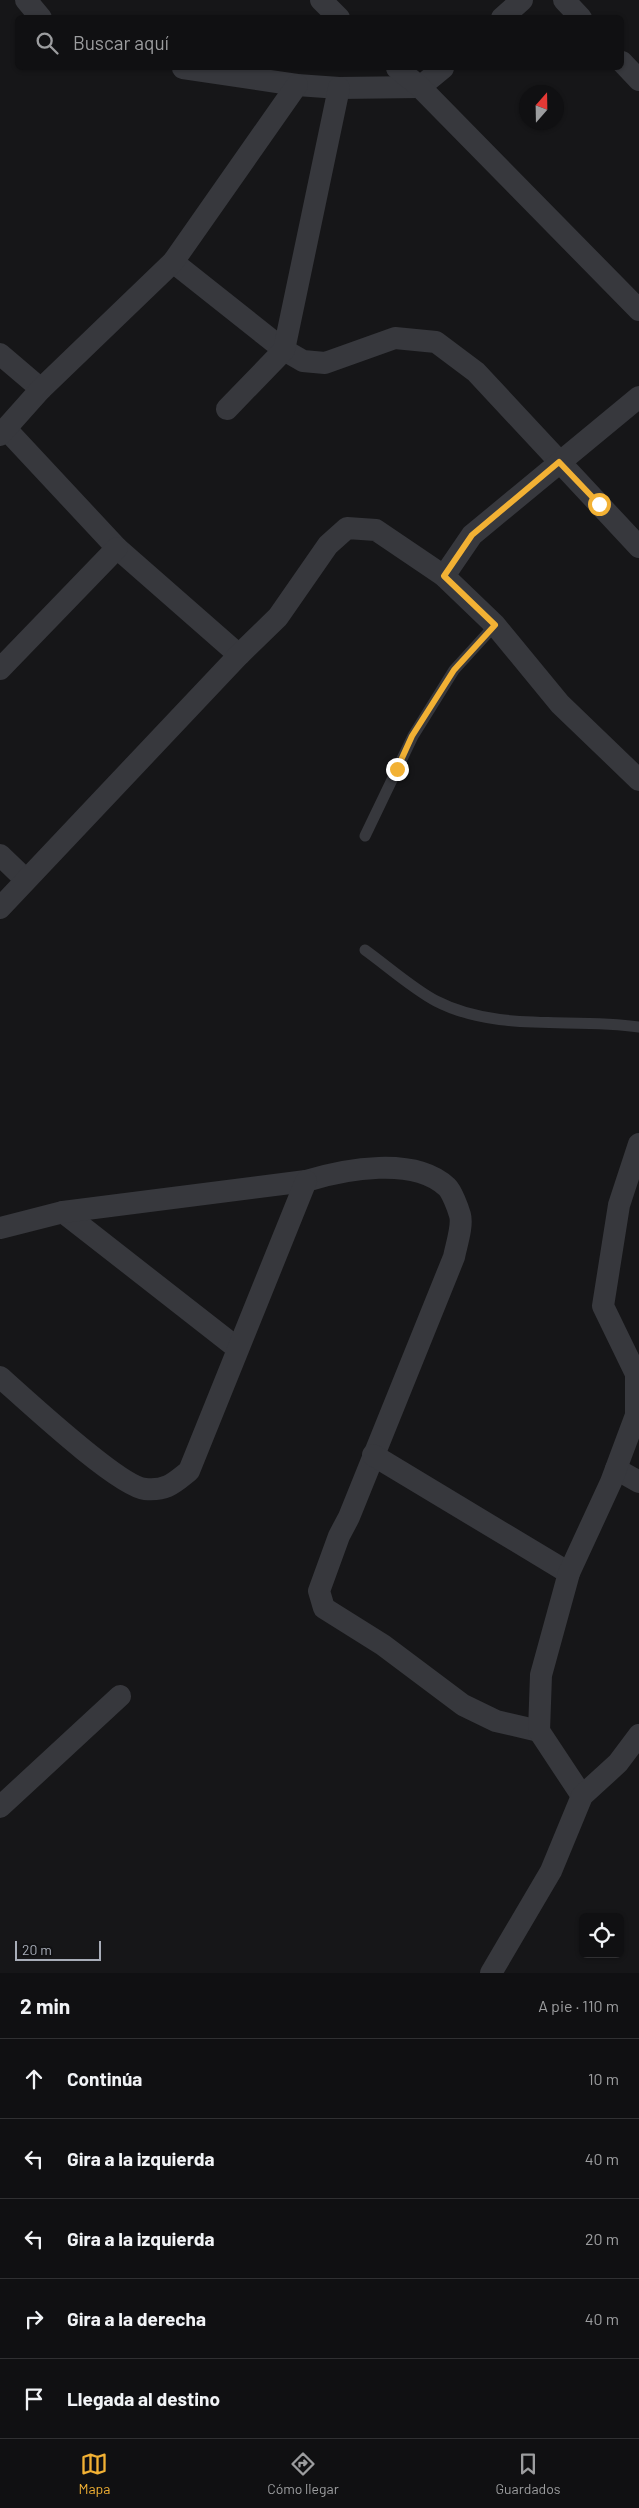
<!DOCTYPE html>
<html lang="es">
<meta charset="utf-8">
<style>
:root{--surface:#101012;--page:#1e1e20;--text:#f1f3f6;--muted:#9c9d9f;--line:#303032;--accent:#f2b134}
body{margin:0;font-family:Barlow,sans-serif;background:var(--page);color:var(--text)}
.controls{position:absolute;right:15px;bottom:15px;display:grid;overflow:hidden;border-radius:8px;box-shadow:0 1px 4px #0004}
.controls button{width:45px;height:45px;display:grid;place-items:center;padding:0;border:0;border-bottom:1px solid var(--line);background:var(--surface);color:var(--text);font:25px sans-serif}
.compass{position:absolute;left:519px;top:85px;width:45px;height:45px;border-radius:50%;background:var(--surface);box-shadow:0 1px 4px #0004;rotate:20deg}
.scale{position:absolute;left:15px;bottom:12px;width:86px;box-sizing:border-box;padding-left:5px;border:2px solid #a8adb8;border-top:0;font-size:14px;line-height:18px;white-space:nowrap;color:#a8adb8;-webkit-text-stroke:4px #111113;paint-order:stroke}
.stop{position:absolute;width:15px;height:15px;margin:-11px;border:4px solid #f2b134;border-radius:50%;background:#fff}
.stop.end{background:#f2b134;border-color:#fff;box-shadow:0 1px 5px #0008}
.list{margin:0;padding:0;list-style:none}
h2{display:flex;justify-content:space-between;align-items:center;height:65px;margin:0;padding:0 20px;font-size:21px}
h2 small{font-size:16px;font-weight:400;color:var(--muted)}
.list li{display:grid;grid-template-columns:32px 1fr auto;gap:15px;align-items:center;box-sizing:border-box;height:80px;padding:0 20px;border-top:1px solid var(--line)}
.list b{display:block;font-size:19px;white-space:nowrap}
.list em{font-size:16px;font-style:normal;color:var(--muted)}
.icon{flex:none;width:28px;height:28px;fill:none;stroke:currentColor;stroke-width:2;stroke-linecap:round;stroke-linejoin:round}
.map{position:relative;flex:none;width:639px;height:1973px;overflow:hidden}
.search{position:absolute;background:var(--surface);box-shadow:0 1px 4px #0004;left:15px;right:15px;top:15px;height:55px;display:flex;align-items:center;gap:12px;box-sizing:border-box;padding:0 18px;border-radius:8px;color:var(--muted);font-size:19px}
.sheet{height:465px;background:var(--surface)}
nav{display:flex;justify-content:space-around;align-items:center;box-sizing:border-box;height:70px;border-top:1px solid var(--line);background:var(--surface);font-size:14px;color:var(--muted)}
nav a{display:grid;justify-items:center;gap:2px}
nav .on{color:var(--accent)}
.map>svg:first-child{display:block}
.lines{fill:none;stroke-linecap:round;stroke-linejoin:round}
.lane{stroke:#37383d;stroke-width:11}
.street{stroke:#37383d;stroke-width:22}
.route{stroke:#f2b134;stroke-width:6}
</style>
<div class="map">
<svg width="639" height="1973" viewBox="0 0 639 1973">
<rect width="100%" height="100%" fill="#161618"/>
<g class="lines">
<g class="lane">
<path d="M365 836 413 736 454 670 495 625"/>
<path d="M365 950C386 965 413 989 436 1001 498 1033 572 1017 639 1027"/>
</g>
<g class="street">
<path d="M26 0 41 18"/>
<path d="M321 0 339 18"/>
<path d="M564 0 581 18"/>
<path d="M502 18 522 0"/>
<path d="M622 62 639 80"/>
<path d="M183 68 297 85 339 88 420 87 443 68"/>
<path d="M397 68 420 87 639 310"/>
<path d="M173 262 284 350 303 361 325 363 395 338 436 342 476 372 639 547"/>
<path d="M0 354 41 389"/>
<path d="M227 409 284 350 339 88"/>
<path d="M6 429 117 548 239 655"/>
<path d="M0 435 41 389 173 262 297 85"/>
<path d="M444 576 472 535 639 397"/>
<path d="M0 669 117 548"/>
<path d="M0 855 26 880"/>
<path d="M0 908 239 655 278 617 328 545 347 528 376 530 444 576 495 625 560 704 639 780"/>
<path d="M63 1212 237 1348"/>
<path d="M0 1228 63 1212 306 1181C345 1169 414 1156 447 1187 452 1192 458 1208 460 1215 463 1226 456 1246 454 1257L349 1517 339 1536 319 1591 324 1608 383 1645 463 1705 496 1721 539 1731"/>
<path d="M0 1377C25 1399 118 1486 145 1489 167 1491 174 1483 189 1471L306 1181"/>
<path d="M373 1455 569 1573"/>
<path d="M616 1469 639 1482"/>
<path d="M582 1796 539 1731 541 1675 569 1573 611 1482 636 1415V1374L603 1306 619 1205 639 1144"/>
<path d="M0 1807 120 1696"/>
<path d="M491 1973 551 1871 582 1796 618 1763 639 1735"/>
</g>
</g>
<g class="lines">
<path class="route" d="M397 769 412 736 454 670 495 625 444 576 472 535 559 462 599 504"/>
</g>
</svg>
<div class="controls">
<button><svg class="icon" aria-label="locate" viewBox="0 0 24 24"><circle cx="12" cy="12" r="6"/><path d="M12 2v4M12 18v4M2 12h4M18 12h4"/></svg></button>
</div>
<svg class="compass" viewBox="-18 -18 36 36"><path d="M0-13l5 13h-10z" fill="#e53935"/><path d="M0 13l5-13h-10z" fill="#9c9d9f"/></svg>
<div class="scale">20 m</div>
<div class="stop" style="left:599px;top:504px"></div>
<div class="stop end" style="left:397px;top:769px"></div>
<div class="search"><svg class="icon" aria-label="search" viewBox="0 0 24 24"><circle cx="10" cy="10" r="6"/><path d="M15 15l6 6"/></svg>Buscar aquí</div>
</div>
<section class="sheet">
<h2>2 min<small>A pie · 110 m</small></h2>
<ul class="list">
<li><svg class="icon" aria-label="ahead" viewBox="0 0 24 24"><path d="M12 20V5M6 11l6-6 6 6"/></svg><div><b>Continúa</b></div><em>10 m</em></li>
<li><svg class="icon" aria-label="left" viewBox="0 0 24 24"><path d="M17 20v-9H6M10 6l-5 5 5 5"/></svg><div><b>Gira a la izquierda</b></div><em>40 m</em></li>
<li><svg class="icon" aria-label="left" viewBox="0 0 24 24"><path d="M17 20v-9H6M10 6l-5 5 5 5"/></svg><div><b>Gira a la izquierda</b></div><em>20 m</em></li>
<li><svg class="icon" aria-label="right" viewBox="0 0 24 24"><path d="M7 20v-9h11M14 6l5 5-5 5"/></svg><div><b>Gira a la derecha</b></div><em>40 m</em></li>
<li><svg class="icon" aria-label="arrive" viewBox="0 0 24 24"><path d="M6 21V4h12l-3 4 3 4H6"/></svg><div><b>Llegada al destino</b></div></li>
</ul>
</section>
<nav>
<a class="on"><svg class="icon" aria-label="map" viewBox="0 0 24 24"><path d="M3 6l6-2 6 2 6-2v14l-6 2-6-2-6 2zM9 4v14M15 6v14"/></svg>Mapa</a>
<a><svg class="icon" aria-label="directions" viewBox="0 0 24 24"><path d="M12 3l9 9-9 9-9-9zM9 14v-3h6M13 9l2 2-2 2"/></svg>Cómo llegar</a>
<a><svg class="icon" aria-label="saved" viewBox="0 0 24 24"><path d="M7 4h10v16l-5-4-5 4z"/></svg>Guardados</a>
</nav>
